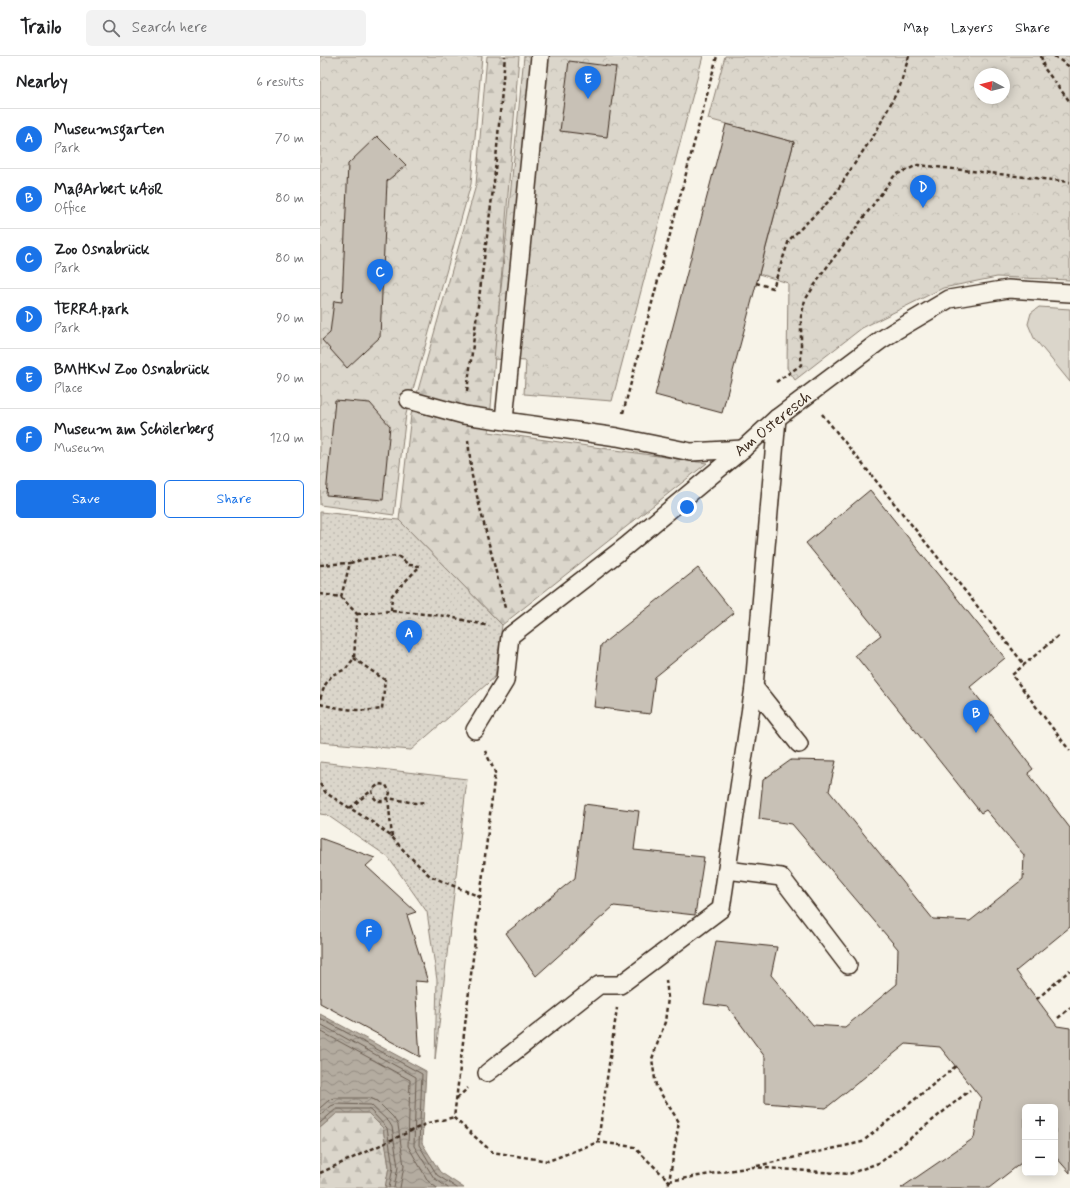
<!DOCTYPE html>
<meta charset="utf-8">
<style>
:root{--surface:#fff;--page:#f2f2f2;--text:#202124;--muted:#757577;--line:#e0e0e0;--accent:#1a73e8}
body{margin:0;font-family:Mynerve,sans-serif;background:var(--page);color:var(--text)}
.controls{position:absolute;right:12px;bottom:12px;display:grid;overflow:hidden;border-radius:6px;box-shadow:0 2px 10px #0003}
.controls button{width:36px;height:36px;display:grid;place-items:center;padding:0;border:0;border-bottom:1px solid var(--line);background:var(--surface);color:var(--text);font:20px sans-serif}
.compass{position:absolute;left:654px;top:12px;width:36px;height:36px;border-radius:50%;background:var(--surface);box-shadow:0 2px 10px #0003;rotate:277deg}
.you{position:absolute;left:367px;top:451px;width:14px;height:14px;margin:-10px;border:3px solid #fff;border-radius:50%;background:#1a73e8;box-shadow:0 0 0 6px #1a73e833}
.badge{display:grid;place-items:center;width:26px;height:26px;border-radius:50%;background:var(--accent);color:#fff;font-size:13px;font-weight:700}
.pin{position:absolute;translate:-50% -33px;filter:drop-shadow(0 1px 2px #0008)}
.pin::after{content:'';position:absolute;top:21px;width:14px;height:12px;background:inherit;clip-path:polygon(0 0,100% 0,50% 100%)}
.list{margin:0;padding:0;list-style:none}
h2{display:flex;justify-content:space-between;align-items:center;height:52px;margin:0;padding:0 16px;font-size:17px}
h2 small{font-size:13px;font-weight:400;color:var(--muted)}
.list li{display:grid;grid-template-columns:26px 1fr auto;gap:12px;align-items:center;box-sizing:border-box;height:60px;padding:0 16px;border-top:1px solid var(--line)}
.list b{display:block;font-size:15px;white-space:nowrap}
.list p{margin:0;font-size:13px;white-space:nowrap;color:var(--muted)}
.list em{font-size:13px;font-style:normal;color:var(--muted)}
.actions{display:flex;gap:8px;padding:12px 16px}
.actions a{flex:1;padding:9px 0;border:1px solid var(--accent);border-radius:6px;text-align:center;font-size:14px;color:var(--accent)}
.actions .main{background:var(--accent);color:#fff}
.icon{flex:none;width:22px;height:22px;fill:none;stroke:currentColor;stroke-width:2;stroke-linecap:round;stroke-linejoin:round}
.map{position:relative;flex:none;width:750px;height:1132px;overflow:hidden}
header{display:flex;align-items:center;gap:24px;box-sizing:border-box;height:56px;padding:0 20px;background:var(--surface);border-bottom:1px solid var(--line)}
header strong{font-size:19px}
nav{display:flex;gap:22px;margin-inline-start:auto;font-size:14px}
.search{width:280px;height:36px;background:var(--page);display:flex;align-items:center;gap:10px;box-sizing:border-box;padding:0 14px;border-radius:6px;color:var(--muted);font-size:15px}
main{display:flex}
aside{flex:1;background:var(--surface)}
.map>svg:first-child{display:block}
.grass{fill:#dbd6cb;stroke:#8b8074}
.forest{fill:url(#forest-firs);stroke:#8b8074}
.park{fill:url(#park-crowns);stroke:#8b8074;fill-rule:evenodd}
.garden{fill:url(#garden-dots);stroke:#8b8074}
.water{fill:url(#water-waves);stroke:#84786c}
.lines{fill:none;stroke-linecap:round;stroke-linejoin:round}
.shore{stroke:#6b5e52;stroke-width:1}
.building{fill:#c8c1b6;stroke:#3b2a1e}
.service-casing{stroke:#3b2a1e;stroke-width:20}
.path{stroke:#3b2a1e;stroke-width:2.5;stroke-dasharray:4 3;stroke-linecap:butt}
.service{stroke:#f7f3e8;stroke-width:17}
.labels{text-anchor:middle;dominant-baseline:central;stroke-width:3;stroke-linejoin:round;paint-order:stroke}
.street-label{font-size:16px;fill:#3b2a1e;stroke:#f7f3e8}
</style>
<header>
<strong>Trailo</strong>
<div class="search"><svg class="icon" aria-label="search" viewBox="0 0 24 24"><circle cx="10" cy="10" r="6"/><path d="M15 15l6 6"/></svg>Search here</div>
<nav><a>Map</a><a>Layers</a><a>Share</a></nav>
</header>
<main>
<aside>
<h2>Nearby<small>6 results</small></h2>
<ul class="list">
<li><span class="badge">A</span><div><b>Museumsgarten</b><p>Park</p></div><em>70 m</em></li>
<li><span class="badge">B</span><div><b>MaßArbeit kAöR</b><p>Office</p></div><em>80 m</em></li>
<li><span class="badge">C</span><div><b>Zoo Osnabrück</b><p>Park</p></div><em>80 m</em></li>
<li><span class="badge">D</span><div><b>TERRA.park</b><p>Park</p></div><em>90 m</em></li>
<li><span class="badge">E</span><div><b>BMHKW Zoo Osnabrück</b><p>Place</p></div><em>90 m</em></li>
<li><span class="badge">F</span><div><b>Museum am Schölerberg</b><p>Museum</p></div><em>120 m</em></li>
</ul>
<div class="actions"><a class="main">Save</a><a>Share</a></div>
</aside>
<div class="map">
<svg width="750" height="1132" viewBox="0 0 750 1132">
<defs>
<pattern id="forest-firs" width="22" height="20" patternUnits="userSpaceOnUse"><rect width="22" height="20" fill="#dbd6cb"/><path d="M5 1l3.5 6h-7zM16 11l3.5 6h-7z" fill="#bdb8ae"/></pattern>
<pattern id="park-crowns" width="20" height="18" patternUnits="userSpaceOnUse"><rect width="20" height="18" fill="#dbd6cb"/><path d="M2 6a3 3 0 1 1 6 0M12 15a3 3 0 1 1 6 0" fill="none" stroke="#bdb8ae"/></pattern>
<pattern id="garden-dots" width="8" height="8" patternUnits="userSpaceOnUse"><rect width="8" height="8" fill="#dbd6cb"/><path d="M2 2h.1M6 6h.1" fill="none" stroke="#bdb8ae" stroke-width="1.8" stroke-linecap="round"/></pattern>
<pattern id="water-waves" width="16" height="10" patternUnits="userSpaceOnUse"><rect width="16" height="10" fill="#b4aca0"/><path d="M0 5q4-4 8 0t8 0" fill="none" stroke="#948c82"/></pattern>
</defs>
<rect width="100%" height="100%" fill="#f7f3e8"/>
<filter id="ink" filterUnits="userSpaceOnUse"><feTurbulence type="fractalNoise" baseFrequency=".025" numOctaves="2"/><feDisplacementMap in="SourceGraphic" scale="8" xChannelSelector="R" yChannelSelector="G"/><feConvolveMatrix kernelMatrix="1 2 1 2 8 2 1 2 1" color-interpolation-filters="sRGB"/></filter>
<g filter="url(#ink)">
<path class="grass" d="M719 251 750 253V326L714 282 708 268 711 257Z"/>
<g class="forest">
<path d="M167 0H199L169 376 387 407 182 569 79 464 91 359 156 129Z"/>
<path d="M17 1057H48L63 1072 69 1111 65 1132H0V1072Z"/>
</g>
<g class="park">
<path d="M0 0H162L151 128 86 358 74 459 0 449Z"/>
<path d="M204 0H383L292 345 204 338 206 305 174 303Z"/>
<path d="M405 0H750V224L677 221 623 232 542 272 475 324 467 312 468 227 439 218 474 86 388 63ZM660 18H684V42H660Z"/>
</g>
<g class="garden">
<path d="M0 456 79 464 182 569 175 621 91 694 0 686Z"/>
<path d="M0 706 147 723 115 1004 117 924 107 856 68 801 7 759 0 758Z"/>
</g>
<path class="water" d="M0 958 106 1015 102 1087 120 1116 144 1132H65L69 1111 63 1072 48 1057H17L0 1072Z"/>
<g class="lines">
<g class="shore">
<path d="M0 962 102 1018 99 1089 117 1119 137 1132"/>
<path d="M0 968 96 1021 94 1090 114 1122 128 1132"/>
<path d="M0 975 90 1024 88 1090 108 1125 117 1132"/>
<path d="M0 1052 9 1044 15 1042H50L57 1045 73 1061 78 1069 84 1110 80 1132"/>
<path d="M0 1060 11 1050 16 1048 51 1049 69 1066 72 1071 78 1111 74 1132"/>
<path d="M0 1067 16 1053H48L51 1055 67 1072 73 1111 69 1132"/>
</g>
</g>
<g class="building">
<path d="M249 5 296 11 287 81 240 75Z"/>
<path d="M406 68 474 86 402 357 335 339Z"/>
<path d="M57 80 86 109 67 125 60 281 27 312 2 284 10 277 14 245 22 246 28 108Z"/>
<path d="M15 344 50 347 70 370 63 444 6 439Z"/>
<path d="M550 434 685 602 650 631 713 713 708 717 750 772V871L696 915 737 970 750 972V1117L735 1100V1051H705V1104L669 1132H581L654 1082 661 1042 620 991 586 988 506 1052 445 1047V1001L408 951 384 948 396 885 457 891 451 919 493 969 525 971 577 928 578 893 472 768 439 763 443 724 471 704 516 705 509 735 613 863 650 865 703 823 704 799 666 754 661 757 535 599 561 579 486 487Z"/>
<path d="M378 512 414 557 335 621 330 658 274 651 281 589Z"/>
<path d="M264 748 319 755 314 794 384 801 375 859 294 850 216 920 186 877 255 822Z"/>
<path d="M0 782 55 802 46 810 96 856 87 859 108 926 95 925 100 1001 0 947Z"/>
</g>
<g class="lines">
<g class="service-casing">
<g id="service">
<path d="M89 344 144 359 297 381 371 396 423 393"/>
<path d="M184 364 220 0"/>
<path d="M434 631 479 688"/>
<path d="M155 674 185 625 190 580 305 491 423 393 457 362 561 284 575 275 629 243 688 233 750 237"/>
<path d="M407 814 461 821 528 909"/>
<path d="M167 1017 279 929H300L401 853 434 631 457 362"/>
</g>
</g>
<g class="path">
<path d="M721 0 724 12 750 46"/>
<path d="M734 0 750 11"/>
<path d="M436 227 453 232 469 184 513 141 533 110 556 76 580 30 589 0"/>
<path d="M456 326 481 309V261L485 244 504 215 575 119 598 109 750 126"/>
<path d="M147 335 174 126 185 0"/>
<path d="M303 357 397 0"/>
<path d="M502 358 704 608"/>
<path d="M148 384 152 420 185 552"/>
<path d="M0 509 30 507"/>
<path d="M0 538 21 541 37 558 34 602 26 613 12 619 5 629 0 643"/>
<path d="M21 541 30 507 45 503 78 500 89 509 100 510 72 539 71 555"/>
<path d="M37 558 71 555 126 560 169 570"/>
<path d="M738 580 692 619 750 695"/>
<path d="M0 648C20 653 41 656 62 653L65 624 43 609 34 602"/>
<path d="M165 695 175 716 134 1062 172 1096 228 1105 278 1086 314 1091 349 1125"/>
<path d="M0 728 6 737 55 768 72 781 86 797 110 820 160 841"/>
<path d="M30 752 52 734"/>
<path d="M72 781 68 742 70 737 66 729 59 728 52 734 53 740 57 745H63L68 742 95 747 106 746"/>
<path d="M346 924 348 942 345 966 332 1003 336 1030 359 1066 348 1132"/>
<path d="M717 943 750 914"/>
<path d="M738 962 750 952"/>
<path d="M137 1042 148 1032"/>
<path d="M278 1086 297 952"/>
<path d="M437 1110 542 1086 636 1010"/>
<path d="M0 1117 108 1067 135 1061"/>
<path d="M349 1125 432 1111 529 1118 561 1106 650 1034"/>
</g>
<use href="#service" class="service"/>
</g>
</g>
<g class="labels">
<g class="street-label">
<text transform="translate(453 368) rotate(-39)">Am Osteresch</text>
</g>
</g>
</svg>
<div class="controls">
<button>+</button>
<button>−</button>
</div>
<svg class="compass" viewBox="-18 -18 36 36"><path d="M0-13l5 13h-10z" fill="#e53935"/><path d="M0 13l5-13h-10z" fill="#757577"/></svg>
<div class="you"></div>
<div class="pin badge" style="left:89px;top:597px">A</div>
<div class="pin badge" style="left:656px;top:677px">B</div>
<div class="pin badge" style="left:60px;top:236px">C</div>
<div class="pin badge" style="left:603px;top:152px">D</div>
<div class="pin badge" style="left:268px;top:43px">E</div>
<div class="pin badge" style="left:49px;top:896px">F</div>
</div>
</main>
